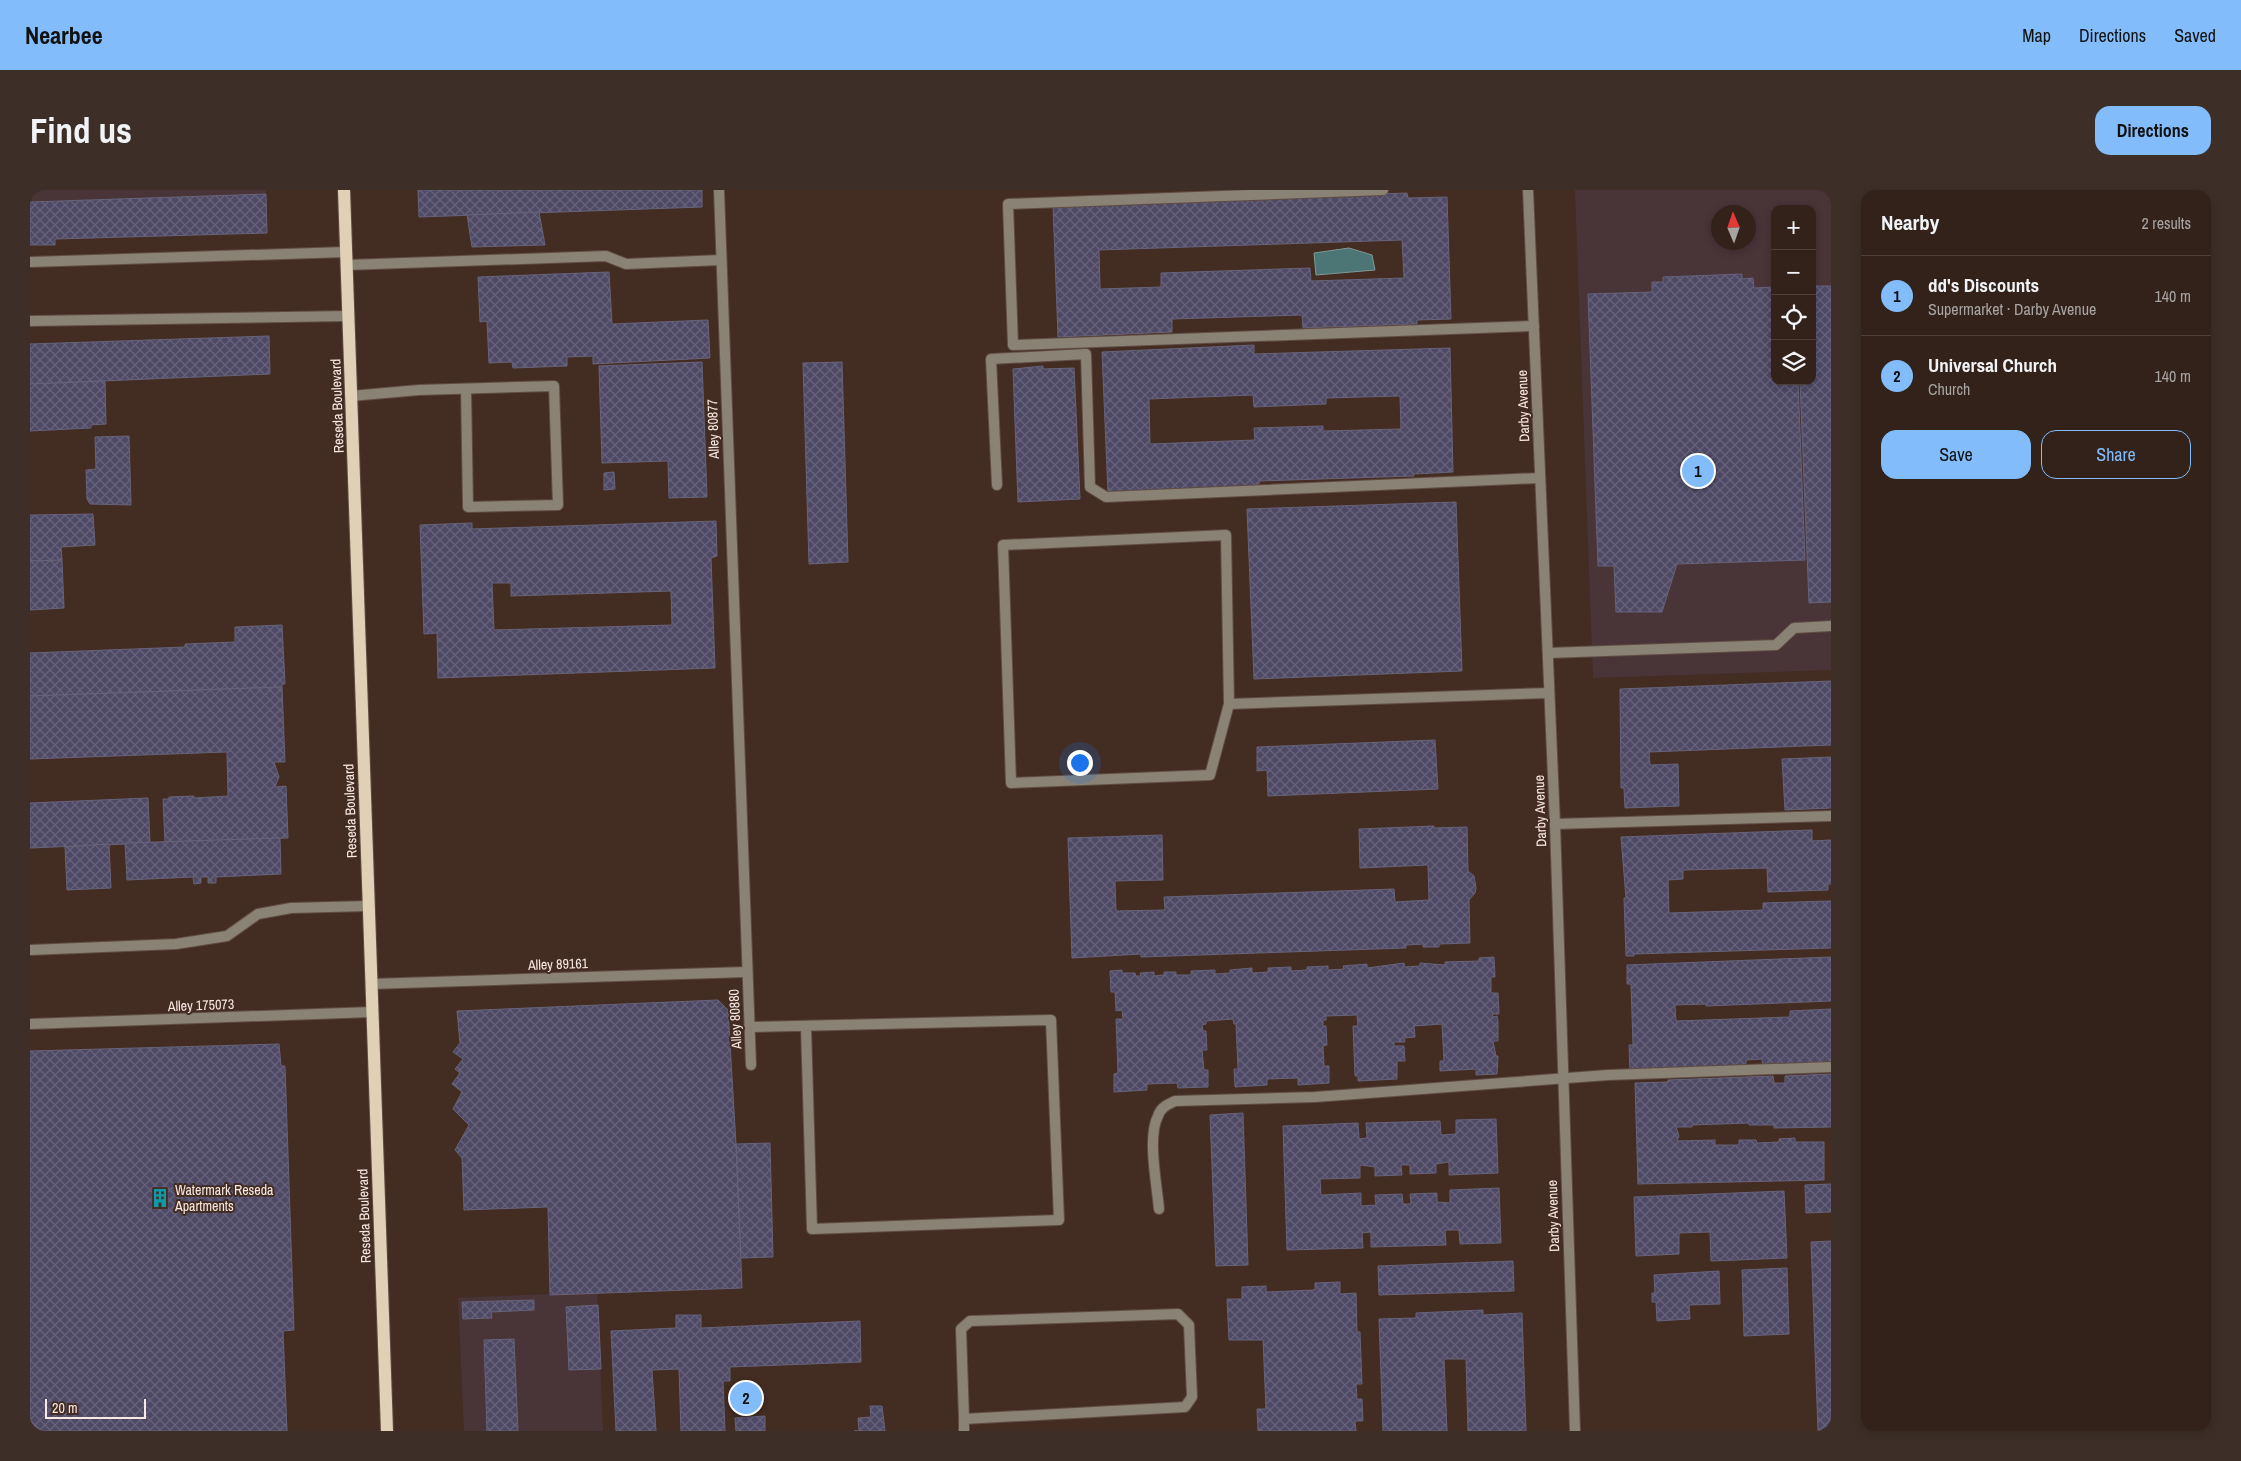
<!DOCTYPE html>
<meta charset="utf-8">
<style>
:root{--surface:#32221a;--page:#3d2f27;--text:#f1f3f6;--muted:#a8a4a2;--line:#4d3f39;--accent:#82bcfa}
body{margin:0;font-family:"Archivo Narrow",sans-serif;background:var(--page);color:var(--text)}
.controls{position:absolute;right:15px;top:15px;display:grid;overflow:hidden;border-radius:10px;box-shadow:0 2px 8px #0003}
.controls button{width:45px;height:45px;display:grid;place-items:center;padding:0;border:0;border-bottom:1px solid var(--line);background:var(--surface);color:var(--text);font:25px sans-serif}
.compass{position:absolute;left:1681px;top:15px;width:45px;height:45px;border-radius:50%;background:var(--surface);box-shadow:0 2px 8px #0003;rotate:358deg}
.scale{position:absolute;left:15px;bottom:12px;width:101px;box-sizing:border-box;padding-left:5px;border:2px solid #f7e8e2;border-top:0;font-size:14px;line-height:18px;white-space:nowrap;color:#f7e8e2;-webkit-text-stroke:4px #432d23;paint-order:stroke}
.you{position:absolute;left:1049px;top:572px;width:18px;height:18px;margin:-12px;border:4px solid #fff;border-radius:50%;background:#1a73e8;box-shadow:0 0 0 8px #1a73e833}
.badge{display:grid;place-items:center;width:32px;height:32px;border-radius:50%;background:var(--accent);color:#111;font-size:16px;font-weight:700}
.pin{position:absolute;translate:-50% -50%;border:2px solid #fff;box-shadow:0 1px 5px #0006}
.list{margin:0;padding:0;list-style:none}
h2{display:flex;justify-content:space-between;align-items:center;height:65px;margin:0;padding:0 20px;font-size:21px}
h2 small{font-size:16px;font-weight:400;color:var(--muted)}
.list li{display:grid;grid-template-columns:32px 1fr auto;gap:15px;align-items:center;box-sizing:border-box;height:80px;padding:0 20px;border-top:1px solid var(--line)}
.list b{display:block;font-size:19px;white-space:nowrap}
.list p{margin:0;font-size:16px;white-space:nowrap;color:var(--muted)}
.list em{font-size:16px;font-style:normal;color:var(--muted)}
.actions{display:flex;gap:10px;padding:15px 20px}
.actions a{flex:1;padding:11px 0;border:1px solid var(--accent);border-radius:15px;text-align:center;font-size:18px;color:var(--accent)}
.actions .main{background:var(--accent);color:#111}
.icon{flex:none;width:28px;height:28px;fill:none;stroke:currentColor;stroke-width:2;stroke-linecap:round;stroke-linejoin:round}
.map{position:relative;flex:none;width:1801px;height:1241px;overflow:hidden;border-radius:15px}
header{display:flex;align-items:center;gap:30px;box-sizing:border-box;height:70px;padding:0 25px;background:var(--accent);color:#111}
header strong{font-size:24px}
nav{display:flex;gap:28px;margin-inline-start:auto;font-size:18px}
.intro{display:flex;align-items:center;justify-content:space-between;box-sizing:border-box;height:120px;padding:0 30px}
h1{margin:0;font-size:35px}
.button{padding:12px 22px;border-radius:15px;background:var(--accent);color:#111;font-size:18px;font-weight:700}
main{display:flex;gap:30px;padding:0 30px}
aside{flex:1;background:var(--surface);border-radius:15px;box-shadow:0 2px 8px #0003}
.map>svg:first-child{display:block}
.commercial{fill:#493438;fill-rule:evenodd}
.water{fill:#4c7676;stroke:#7f9896}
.building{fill:url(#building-cross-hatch);stroke:#67637a;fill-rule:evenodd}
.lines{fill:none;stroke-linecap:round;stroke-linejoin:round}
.service-casing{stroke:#604b42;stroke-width:12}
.minor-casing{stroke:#604b42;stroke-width:12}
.primary-casing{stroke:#604b42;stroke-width:14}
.service{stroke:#898275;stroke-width:10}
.minor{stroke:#898275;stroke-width:10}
.primary{stroke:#e0d1b6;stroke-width:12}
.labels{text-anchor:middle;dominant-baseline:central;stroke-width:4;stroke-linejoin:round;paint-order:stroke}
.street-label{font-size:14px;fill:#f7e8e2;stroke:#432d23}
.poi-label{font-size:14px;fill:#f7e8e2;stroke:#432d23;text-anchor:start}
</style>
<header>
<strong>Nearbee</strong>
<nav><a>Map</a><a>Directions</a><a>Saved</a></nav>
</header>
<div class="intro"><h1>Find us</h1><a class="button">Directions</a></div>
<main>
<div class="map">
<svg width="1801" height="1241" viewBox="0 0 1801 1241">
<defs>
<pattern id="building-cross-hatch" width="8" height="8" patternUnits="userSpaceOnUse" patternTransform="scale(1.25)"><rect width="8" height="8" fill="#4e4965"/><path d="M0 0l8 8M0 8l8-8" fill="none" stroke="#68637b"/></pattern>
</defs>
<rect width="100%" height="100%" fill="#432d23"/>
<g class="commercial">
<path d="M0 0H236V4L0 12Z"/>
<path d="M1545 0H1801V480L1563 488ZM1745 19H1782V191H1745ZM1688 22H1718V52H1688Z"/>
<path d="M567 1102 573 1241H434L428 1108Z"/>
</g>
<path class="water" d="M1319 58 1342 65 1345 80 1286 85 1284 63Z"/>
<g class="building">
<path d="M388 0H672V17L389 27Z"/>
<path d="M1377 3 1378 8 1417 7 1421 129 1387 130V134L1273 138 1272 125 1142 129V142L1028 147 1023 16ZM1372 50 1374 88 1281 91 1280 78 1131 83V97L1070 99 1069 60Z"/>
<path d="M236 4 237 43 25 49V55H0V12Z"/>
<path d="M509 22 515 55 442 57 437 25Z"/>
<path d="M579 82 582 134 678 130 680 168 563 174V166L537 167V176L483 178 482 172 459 173 457 131 450 132 448 87Z"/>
<path d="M1712 84V89L1723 88 1724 98 1745 97V191H1768L1775 370 1647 374 1632 422H1586L1584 376H1568L1558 104 1622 102V92H1633V87Z"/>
<path d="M1782 96H1801V412L1779 413 1770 191H1782Z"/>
<path d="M239 146 240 184 0 194V154Z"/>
<path d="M1224 155V164L1420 158 1423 282 1383 284 1384 286 1229 291V298L1078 303 1072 162ZM1223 205 1224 217 1296 214V208L1370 206 1371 239 1293 241V236L1224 238 1225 250 1120 254 1119 209Z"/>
<path d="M672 172 677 307 639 308 638 271 572 273 569 176Z"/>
<path d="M812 172 818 372 779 374 773 173Z"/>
<path d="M1013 176V179L1044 178 1050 309 988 312 983 179Z"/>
<path d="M75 191 76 234 61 235V238L0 241V194Z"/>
<path d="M99 246 101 315 60 314 57 309 56 280 66 279 65 247Z"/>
<path d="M584 282 585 299 574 300V283Z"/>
<path d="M1426 312 1432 481 1224 489 1217 319Z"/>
<path d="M63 324 65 355 31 357 32 370 0 371V325Z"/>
<path d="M686 331 687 366 681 368 685 478 408 488 407 443 394 444 390 335 442 333V339ZM462 393H481V406L641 401 642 435 464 440Z"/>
<path d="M32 370 34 418 0 420V371Z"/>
<path d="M252 435 255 494H252V497L0 506V463L155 457V454L205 452V437Z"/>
<path d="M1801 491V555L1619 562 1620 575 1648 574 1649 616 1595 618 1594 598H1591L1590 499Z"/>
<path d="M252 497 255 572H244L249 587 245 597 256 596 258 648 135 652 133 609H139V607L164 606V608L198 606 197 562 0 569V506Z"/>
<path d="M1405 550 1408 599 1238 606 1237 580 1227 581V557Z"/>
<path d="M1801 567V618L1755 620 1752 569Z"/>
<path d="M118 608 120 653 0 658V613Z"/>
<path d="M1404 636V638L1437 637 1438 681 1444 686 1446 698 1445 703 1439 710 1440 753 1409 754V757H1393V754L1376 755V758L1111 767V764L1042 768 1038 648 1132 645 1133 690 1085 691 1086 721 1135 720 1134 707 1364 699 1365 712 1399 710 1398 675 1330 678 1329 639Z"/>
<path d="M1782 640V651L1801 650V694H1798V700L1738 702 1737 678 1653 680V689L1638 690 1639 723 1733 720V713L1801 711V758L1604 764V766H1596L1594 708H1596L1591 647Z"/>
<path d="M250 648 251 684 186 687V693H178V687H171V693L164 694 163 687 97 690 95 653Z"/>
<path d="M79 654 81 698 37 700 35 657Z"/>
<path d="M1464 767 1465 787H1461V803H1468L1469 824H1462L1463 827 1467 826 1468 831V851H1463L1466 866H1468L1467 884 1446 885V879L1410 881V871H1414L1412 834 1384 836 1385 847 1374 848 1375 852H1364V856H1374L1375 871H1367V889L1328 891V886H1325L1323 836H1328L1327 825 1296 826V830H1293V836H1296L1297 855 1293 856 1294 876H1299V893L1268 895V888L1237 889V895L1205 897 1204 879H1208L1206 834H1204L1203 829 1176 831V834L1172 835 1173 841H1176L1177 860H1172L1174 880H1178V897L1148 898 1147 893 1117 894V900L1084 902V884L1088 883 1086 829H1093L1092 820 1086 821 1085 802H1081L1080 781 1092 780V783H1105L1106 786H1111L1110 783 1124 782V786L1134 785V782H1146V785H1161V781L1185 780V784L1200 783V780L1222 778V783L1238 782V778L1261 777V781L1277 780V777L1298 776V780L1314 779 1313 776 1337 774V778L1374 773 1375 777 1390 776V773L1415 775V772L1449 771V768Z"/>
<path d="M1801 767V811L1676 816V814L1645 815 1646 831 1760 827V821L1801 819V873L1733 876 1732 869 1716 870V877L1600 881 1599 855H1603L1601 794H1597V775Z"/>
<path d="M688 810 698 820 706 954 712 1098 520 1105 518 1017 434 1020 432 968 425 960 439 935 423 919 432 902 422 894 430 883 425 879 433 869 423 862 430 853 427 821Z"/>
<path d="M249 854 251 876H255L264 1140 253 1141 257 1241H0V861Z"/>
<path d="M1801 884V937L1744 938V935H1719V933L1662 935V937H1646L1649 946 1647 951 1685 950V955H1709V950H1726L1727 953 1749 952V949L1765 948V952H1794V990L1608 994 1605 893 1638 892V890L1743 886 1744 893H1755V886Z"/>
<path d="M1213 923 1218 1075 1186 1076 1180 925Z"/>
<path d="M1466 929 1468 983 1419 985V972L1406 974V983L1380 984V975H1371L1372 985 1345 986V977L1330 975V988L1290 989 1291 1005 1331 1003V1016L1346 1015 1345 1005 1372 1004 1373 1014H1381L1380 1004 1407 1003V1012L1420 1013V1000L1469 998 1471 1053 1430 1054 1429 1040H1415L1416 1055 1341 1057V1042L1332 1043 1333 1058 1257 1060 1253 936 1328 933 1329 949 1337 948 1336 933 1410 931 1411 945 1426 944V930Z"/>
<path d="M740 953 743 1067 711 1068 706 954Z"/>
<path d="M1801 994V1022L1776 1023 1775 995Z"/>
<path d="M1754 1001 1757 1068 1681 1071 1680 1042 1649 1043V1064L1606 1066 1604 1007Z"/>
<path d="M1801 1051V1241H1788L1781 1052Z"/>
<path d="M1483 1071 1484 1101 1349 1105 1348 1076Z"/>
<path d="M1757 1078 1759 1144 1714 1146 1712 1080Z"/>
<path d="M1689 1081 1690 1114 1659 1115 1660 1129 1627 1131 1626 1112H1622V1103H1625L1624 1085Z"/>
<path d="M1310 1092V1104L1326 1103 1327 1142H1330L1332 1194H1326L1327 1209H1332L1333 1231H1325L1326 1241H1228L1227 1219H1236L1233 1150H1199L1197 1109H1212V1097L1236 1096V1102L1285 1100V1093Z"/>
<path d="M504 1110V1120L461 1122 462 1128 433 1129 432 1112Z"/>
<path d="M568 1115 571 1179 539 1180 536 1117Z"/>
<path d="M1453 1120V1125L1492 1123 1496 1241H1438L1436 1169H1414L1417 1241H1353L1349 1129 1386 1128V1123Z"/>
<path d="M646 1125H671V1138L830 1131 831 1172 700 1177V1191H693L695 1241H651L649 1179 622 1180 626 1241H586L581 1141 646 1138Z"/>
<path d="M484 1149 488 1241H457L454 1150Z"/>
<path d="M840 1216H852L855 1241H824H829L828 1228 841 1227Z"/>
<path d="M735 1226V1241H706L705 1228Z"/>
</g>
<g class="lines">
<g class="service-casing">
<g id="service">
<path d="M689 0 721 875"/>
<path d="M1353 0 978 14 983 155 1504 136"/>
<path d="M0 72 316 62"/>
<path d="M317 75 576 66 596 74 691 70"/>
<path d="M0 131 319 126"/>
<path d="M321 206 389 200 524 196 528 315 438 317 436 199"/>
<path d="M967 295 961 169 1056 164 1060 297 1076 307 1509 288"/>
<path d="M1196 345 1199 514 1180 585 981 593 973 355Z"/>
<path d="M1518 463 1746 455 1764 438 1801 436"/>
<path d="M1199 514 1519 503"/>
<path d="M1525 634 1801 626"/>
<path d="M0 760 146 754 197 746 228 724 261 718 338 716"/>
<path d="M341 794 716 782"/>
<path d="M0 834 342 822"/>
<path d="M719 837 1021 830 1029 1030 782 1039 776 837"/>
<path d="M1129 1019C1127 995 1117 947 1128 926 1131 917 1137 915 1145 911L1285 907 1578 885 1801 877"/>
<path d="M934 1229 1155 1217 1162 1207 1159 1135 1148 1124 940 1131 931 1139 934 1229V1241"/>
</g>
</g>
<g class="minor-casing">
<path id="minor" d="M1498 0 1525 634 1545 1241"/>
</g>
<g class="primary-casing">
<path id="primary" d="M314 0 357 1241"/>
</g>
<use href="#service" class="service"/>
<use href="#minor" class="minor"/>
<use href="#primary" class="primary"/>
</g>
<defs>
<g id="building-bare" transform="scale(1.5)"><path d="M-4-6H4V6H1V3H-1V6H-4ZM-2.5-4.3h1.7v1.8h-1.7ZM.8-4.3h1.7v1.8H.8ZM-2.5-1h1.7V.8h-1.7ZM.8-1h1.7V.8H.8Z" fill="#0f9aa8" stroke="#432d23" stroke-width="2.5" paint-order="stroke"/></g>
</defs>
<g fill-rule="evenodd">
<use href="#building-bare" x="130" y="1008"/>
</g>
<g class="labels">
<g class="street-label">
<text transform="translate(307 216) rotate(-92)">Reseda Boulevard</text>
<text transform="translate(1493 216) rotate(-92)">Darby Avenue</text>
<text transform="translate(683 239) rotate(-92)">Alley 80877</text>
<text transform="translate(320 621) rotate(-92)">Reseda Boulevard</text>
<text transform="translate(1510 621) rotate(-92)">Darby Avenue</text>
<text transform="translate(528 774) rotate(-2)">Alley 89161</text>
<text transform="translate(171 815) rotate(-2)">Alley 175073</text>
<text transform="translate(705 829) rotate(-93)">Alley 80880</text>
<text transform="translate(334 1026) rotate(-92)">Reseda Boulevard</text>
<text transform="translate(1523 1026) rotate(-92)">Darby Avenue</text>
</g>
<g class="poi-label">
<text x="145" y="1000">Watermark Reseda<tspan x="145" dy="16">Apartments</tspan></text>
</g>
</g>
</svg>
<div class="controls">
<button>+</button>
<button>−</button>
<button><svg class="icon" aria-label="locate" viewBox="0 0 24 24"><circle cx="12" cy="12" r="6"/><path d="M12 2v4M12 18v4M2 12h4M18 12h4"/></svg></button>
<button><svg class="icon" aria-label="layers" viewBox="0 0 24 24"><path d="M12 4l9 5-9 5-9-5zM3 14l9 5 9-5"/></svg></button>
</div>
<svg class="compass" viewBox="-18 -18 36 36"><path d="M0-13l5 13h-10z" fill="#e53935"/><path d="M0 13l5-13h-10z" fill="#a8a4a2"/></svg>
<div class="scale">20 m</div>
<div class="you"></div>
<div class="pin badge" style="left:1668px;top:281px">1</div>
<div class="pin badge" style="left:716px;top:1208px">2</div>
</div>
<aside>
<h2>Nearby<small>2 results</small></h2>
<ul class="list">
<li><span class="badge">1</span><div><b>dd's Discounts</b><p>Supermarket · Darby Avenue</p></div><em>140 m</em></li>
<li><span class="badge">2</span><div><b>Universal Church</b><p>Church</p></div><em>140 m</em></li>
</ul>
<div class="actions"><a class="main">Save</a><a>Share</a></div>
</aside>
</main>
